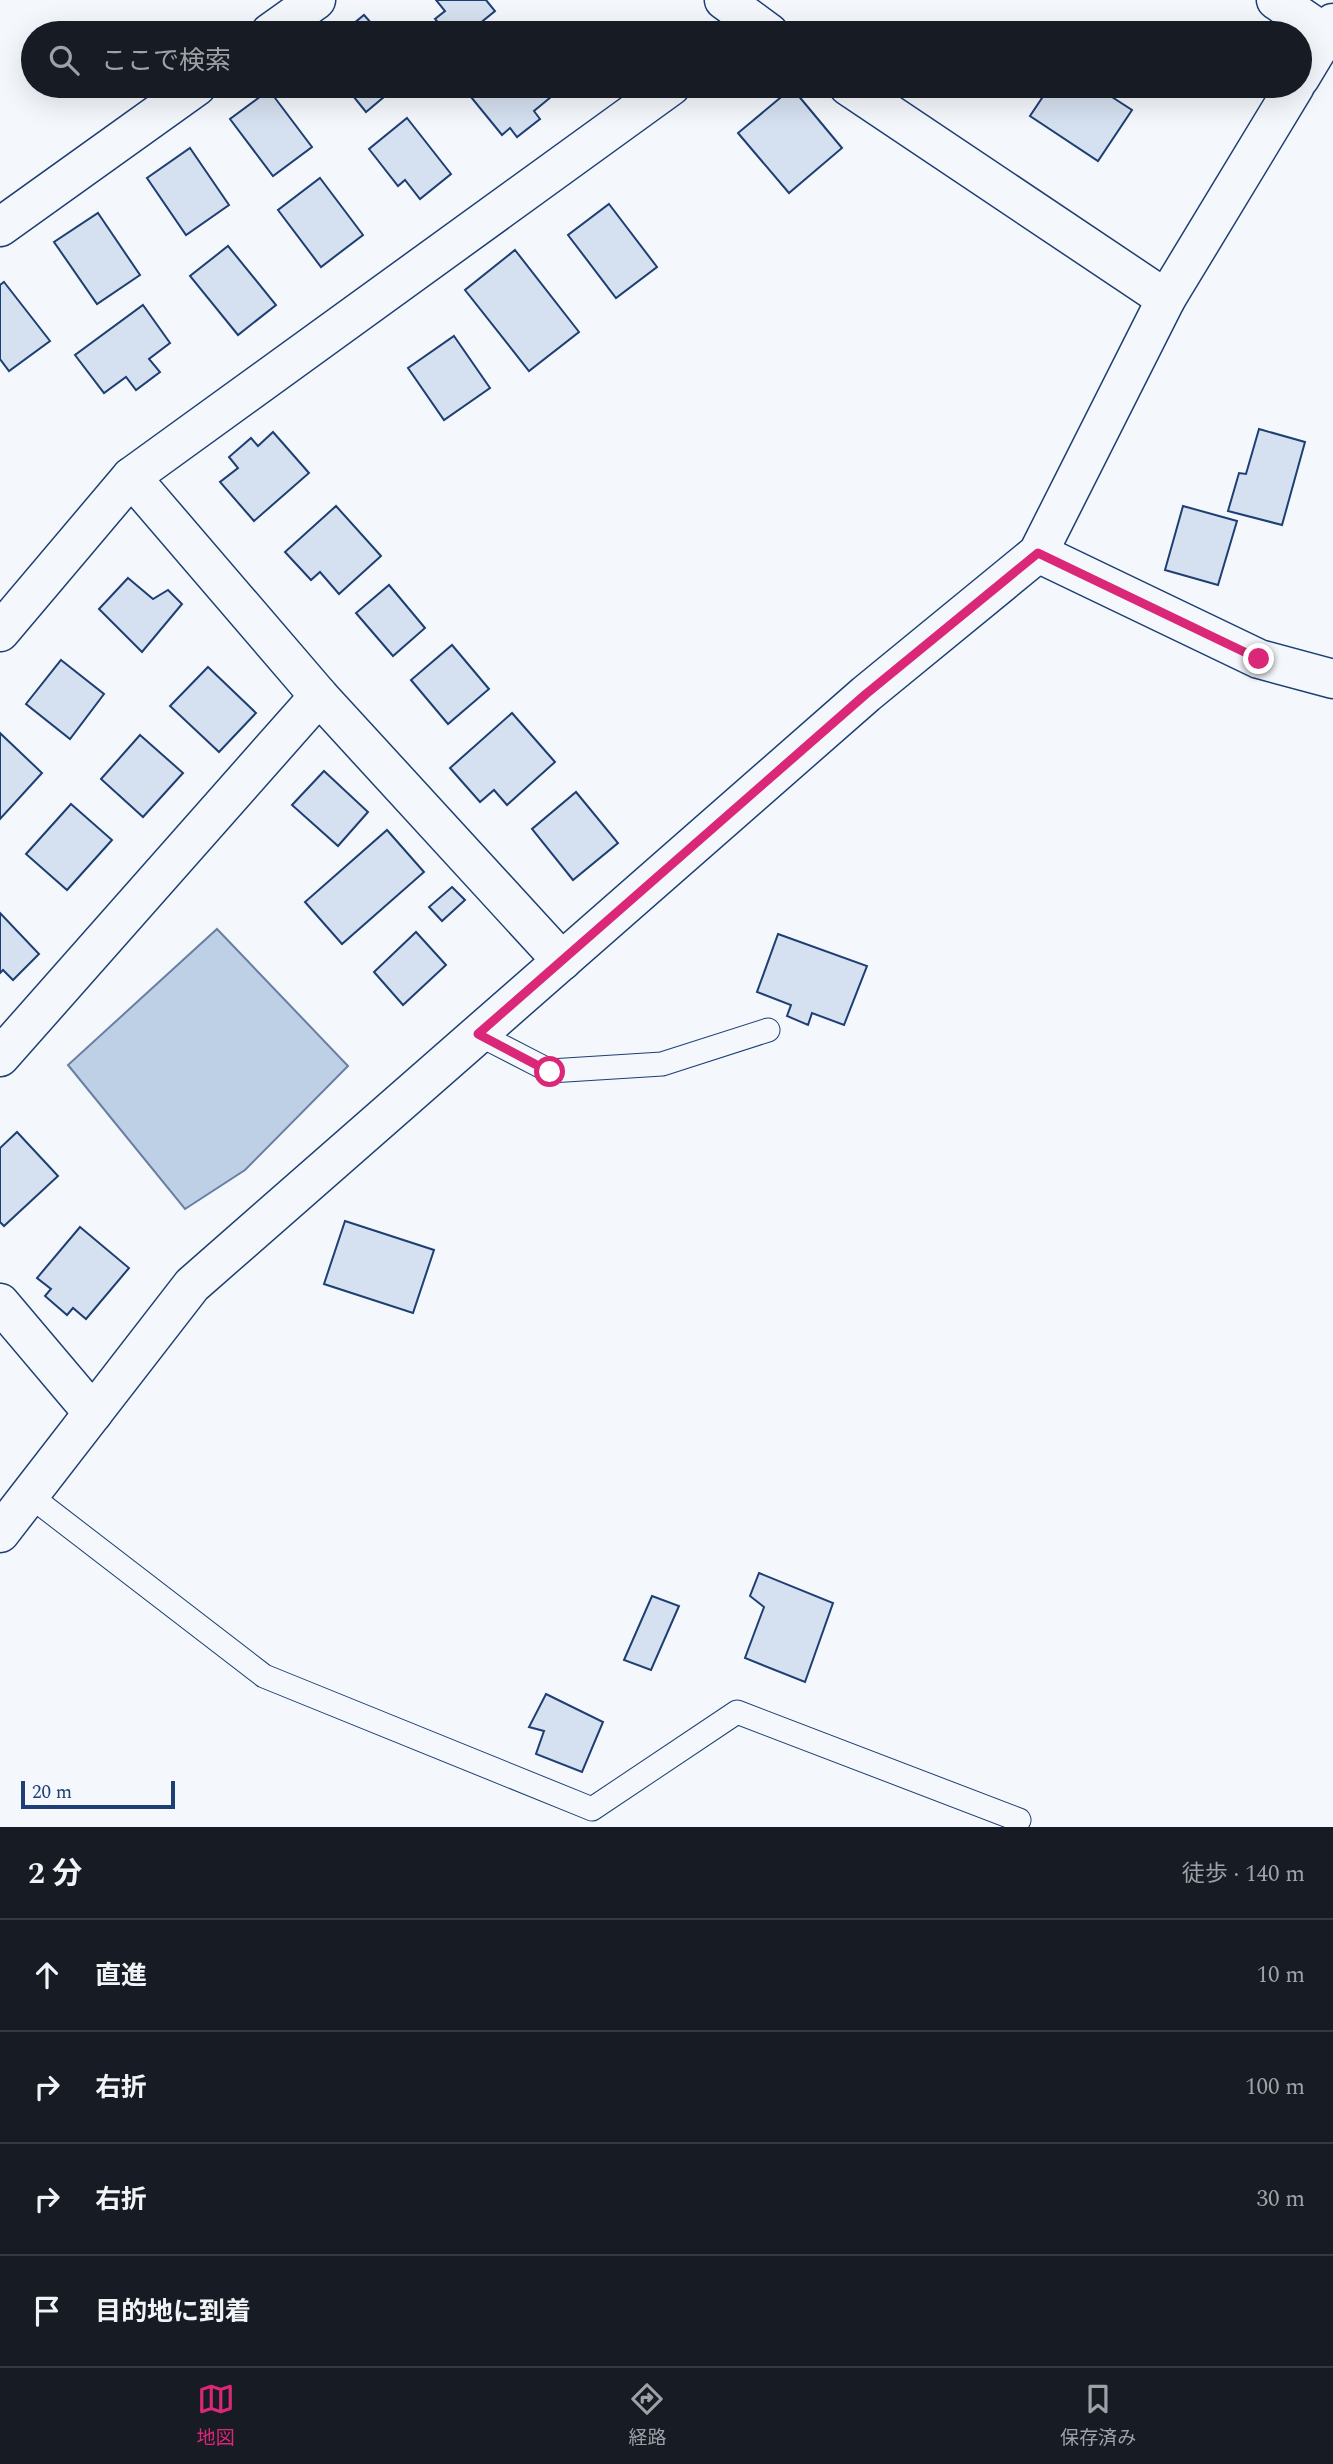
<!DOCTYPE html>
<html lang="ja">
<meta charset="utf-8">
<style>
:root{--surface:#171b24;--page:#20242c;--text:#f1f3f6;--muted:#9ea1a6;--line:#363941;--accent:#db2777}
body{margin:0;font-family:Spectral,"Noto Sans JP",serif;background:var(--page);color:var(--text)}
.scale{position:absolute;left:21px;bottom:18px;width:154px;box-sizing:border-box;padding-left:7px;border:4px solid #1d3f73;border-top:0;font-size:19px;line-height:24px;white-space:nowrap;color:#1d3f73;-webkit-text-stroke:5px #f4f7fb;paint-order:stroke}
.stop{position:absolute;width:21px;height:21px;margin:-16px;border:5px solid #db2777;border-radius:50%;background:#fff}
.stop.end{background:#db2777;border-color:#fff;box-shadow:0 2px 7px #0008}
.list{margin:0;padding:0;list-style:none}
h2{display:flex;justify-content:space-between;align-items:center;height:91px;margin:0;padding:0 28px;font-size:30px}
h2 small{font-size:23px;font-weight:400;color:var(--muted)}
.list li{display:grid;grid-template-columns:46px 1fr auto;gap:21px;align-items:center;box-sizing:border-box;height:112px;padding:0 28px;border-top:2px solid var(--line)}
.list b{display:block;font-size:26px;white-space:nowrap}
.list em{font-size:23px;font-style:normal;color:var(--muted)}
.icon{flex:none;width:38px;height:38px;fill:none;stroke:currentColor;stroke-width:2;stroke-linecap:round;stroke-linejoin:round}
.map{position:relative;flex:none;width:1333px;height:1827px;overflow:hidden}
.search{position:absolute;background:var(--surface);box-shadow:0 7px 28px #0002;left:21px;right:21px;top:21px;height:77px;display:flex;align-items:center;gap:18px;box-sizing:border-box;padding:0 24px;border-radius:38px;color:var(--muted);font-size:26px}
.sheet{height:539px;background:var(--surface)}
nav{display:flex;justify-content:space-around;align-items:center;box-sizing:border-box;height:98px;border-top:2px solid var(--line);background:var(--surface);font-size:19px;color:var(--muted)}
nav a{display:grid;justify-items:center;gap:4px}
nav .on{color:var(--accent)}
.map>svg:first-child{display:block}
.water{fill:#bed0e5;stroke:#687fa3;stroke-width:2}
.building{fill:#d5e0f0;stroke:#1d3f73;stroke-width:2}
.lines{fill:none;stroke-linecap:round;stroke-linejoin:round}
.service-casing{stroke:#1d3f73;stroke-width:25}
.minor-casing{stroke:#1d3f73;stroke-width:41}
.service{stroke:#f4f7fb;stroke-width:23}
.minor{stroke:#f4f7fb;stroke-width:38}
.route{stroke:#db2777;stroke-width:9}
</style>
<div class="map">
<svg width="1333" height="1827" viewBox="0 0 1333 1827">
<rect width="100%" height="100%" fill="#f4f7fb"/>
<path class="water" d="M217 929 348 1066 245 1170 185 1209 68 1065Z"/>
<g class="building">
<path d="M436 0H486L495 11 468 33H447L435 19 445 11Z"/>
<path d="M364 15 380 33H342Z"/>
<path d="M345 86H397L366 112Z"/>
<path d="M462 86H541L551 97 534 111 540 119 517 137 510 128 502 135Z"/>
<path d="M1050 86H1095L1132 110 1098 161 1030 116Z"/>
<path d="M792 88 842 148 789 193 738 133Z"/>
<path d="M269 90 312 147 273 176 230 119Z"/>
<path d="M407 118 451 174 420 199 405 180 398 186 369 149Z"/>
<path d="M190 148 229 205 186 235 147 178Z"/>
<path d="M320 178 363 235 321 267 278 210Z"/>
<path d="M609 204 657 267 616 298 568 235Z"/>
<path d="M98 213 140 275 97 304 54 242Z"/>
<path d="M228 246 276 305 238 335 190 276Z"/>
<path d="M515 250 579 332 529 371 465 290Z"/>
<path d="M4 282 50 341 9 371 0 359V285Z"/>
<path d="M143 305 170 343 149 359 160 372 136 390 126 377 104 393 75 355Z"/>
<path d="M454 336 490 388 444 420 408 368Z"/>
<path d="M1259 429 1305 442 1282 525 1228 511 1239 473 1246 474Z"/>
<path d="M273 432 309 473 254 521 220 482 238 468 229 457 251 438 258 446Z"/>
<path d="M336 506 381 556 339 594 320 572 311 580 285 552Z"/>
<path d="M1183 506 1237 521 1218 585 1165 570Z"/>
<path d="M128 578 153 599 168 590 182 604 142 652 99 609Z"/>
<path d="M389 585 425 628 393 656 356 613Z"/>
<path d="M452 645 489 689 448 724 411 680Z"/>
<path d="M61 660 104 694 70 739 26 704Z"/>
<path d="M208 667 256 713 219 752 170 706Z"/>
<path d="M512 713 555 762 507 805 494 790 480 802 450 768Z"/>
<path d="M0 733 42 773 0 819Z"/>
<path d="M140 735 183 773 143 817 101 779Z"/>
<path d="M324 771 368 812 338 846 292 805Z"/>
<path d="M576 792 618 843 573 880 532 829Z"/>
<path d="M71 804 112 840 67 890 26 854Z"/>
<path d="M387 830 424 872 342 944 305 902Z"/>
<path d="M452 887 465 900 442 921 429 907Z"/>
<path d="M0 913 39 954 13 980 3 970 0 973Z"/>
<path d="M416 932 446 965 403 1005 374 972Z"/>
<path d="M778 934 867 966 844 1025 812 1013 808 1025 787 1016 791 1005 757 992Z"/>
<path d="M17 1132 58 1176 4 1226 0 1222V1148Z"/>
<path d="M345 1221 434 1250 413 1313 324 1284Z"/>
<path d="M80 1227 129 1268 86 1319 73 1308 67 1315 45 1296 51 1289 37 1278Z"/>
<path d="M759 1573 833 1603 805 1682 745 1658 764 1607 750 1596Z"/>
<path d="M652 1596 679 1606 651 1670 624 1660Z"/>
<path d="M546 1694 603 1722 582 1772 536 1754 544 1731 529 1727Z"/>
</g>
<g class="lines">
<g class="service-casing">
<g id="service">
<path d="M478 1034 550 1071 662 1064 768 1030"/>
<path d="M29 1495 264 1676 592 1809 737 1712 1019 1820"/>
</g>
</g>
<g class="minor-casing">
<g id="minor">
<path d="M724 0 769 33"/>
<path d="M1276 0 1326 34"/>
<path d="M270 33 316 0"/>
<path d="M1300 78 1333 23"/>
<path d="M848 86 1166 299"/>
<path d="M0 227 197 86"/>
<path d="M131 477 319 696 562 961"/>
<path d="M1038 553 1259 659 1333 679"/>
<path d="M0 632 131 477 671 86"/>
<path d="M0 1057 319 696"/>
<path d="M0 1303 93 1413"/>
<path d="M0 1533 192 1285 866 694 1038 553 1166 299 1295 86"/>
</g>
</g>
<use href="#service" class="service"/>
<use href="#minor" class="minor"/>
</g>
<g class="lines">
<path class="route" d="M550 1072 478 1034 866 694 1038 553 1259 659"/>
</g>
</svg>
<div class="scale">20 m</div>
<div class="stop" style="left:550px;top:1072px"></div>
<div class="stop end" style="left:1259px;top:659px"></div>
<div class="search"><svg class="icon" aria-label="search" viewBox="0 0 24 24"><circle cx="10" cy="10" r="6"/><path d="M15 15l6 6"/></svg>ここで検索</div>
</div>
<section class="sheet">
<h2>2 分<small>徒歩 · 140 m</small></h2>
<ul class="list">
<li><svg class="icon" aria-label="ahead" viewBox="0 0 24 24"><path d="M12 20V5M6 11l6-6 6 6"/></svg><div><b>直進</b></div><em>10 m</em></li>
<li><svg class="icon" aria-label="right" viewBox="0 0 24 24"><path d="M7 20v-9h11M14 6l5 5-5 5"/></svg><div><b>右折</b></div><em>100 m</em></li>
<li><svg class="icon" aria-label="right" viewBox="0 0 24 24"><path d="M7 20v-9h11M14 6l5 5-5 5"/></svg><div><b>右折</b></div><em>30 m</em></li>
<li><svg class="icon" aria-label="arrive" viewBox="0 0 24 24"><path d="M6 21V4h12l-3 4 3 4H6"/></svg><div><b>目的地に到着</b></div></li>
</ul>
</section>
<nav>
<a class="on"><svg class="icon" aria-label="map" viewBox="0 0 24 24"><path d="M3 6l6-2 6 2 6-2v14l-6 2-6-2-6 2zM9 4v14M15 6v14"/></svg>地図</a>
<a><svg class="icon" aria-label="directions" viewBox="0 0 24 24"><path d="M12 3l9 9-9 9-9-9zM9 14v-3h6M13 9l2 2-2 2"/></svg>経路</a>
<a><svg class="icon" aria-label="saved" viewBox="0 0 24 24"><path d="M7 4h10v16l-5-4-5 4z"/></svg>保存済み</a>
</nav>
